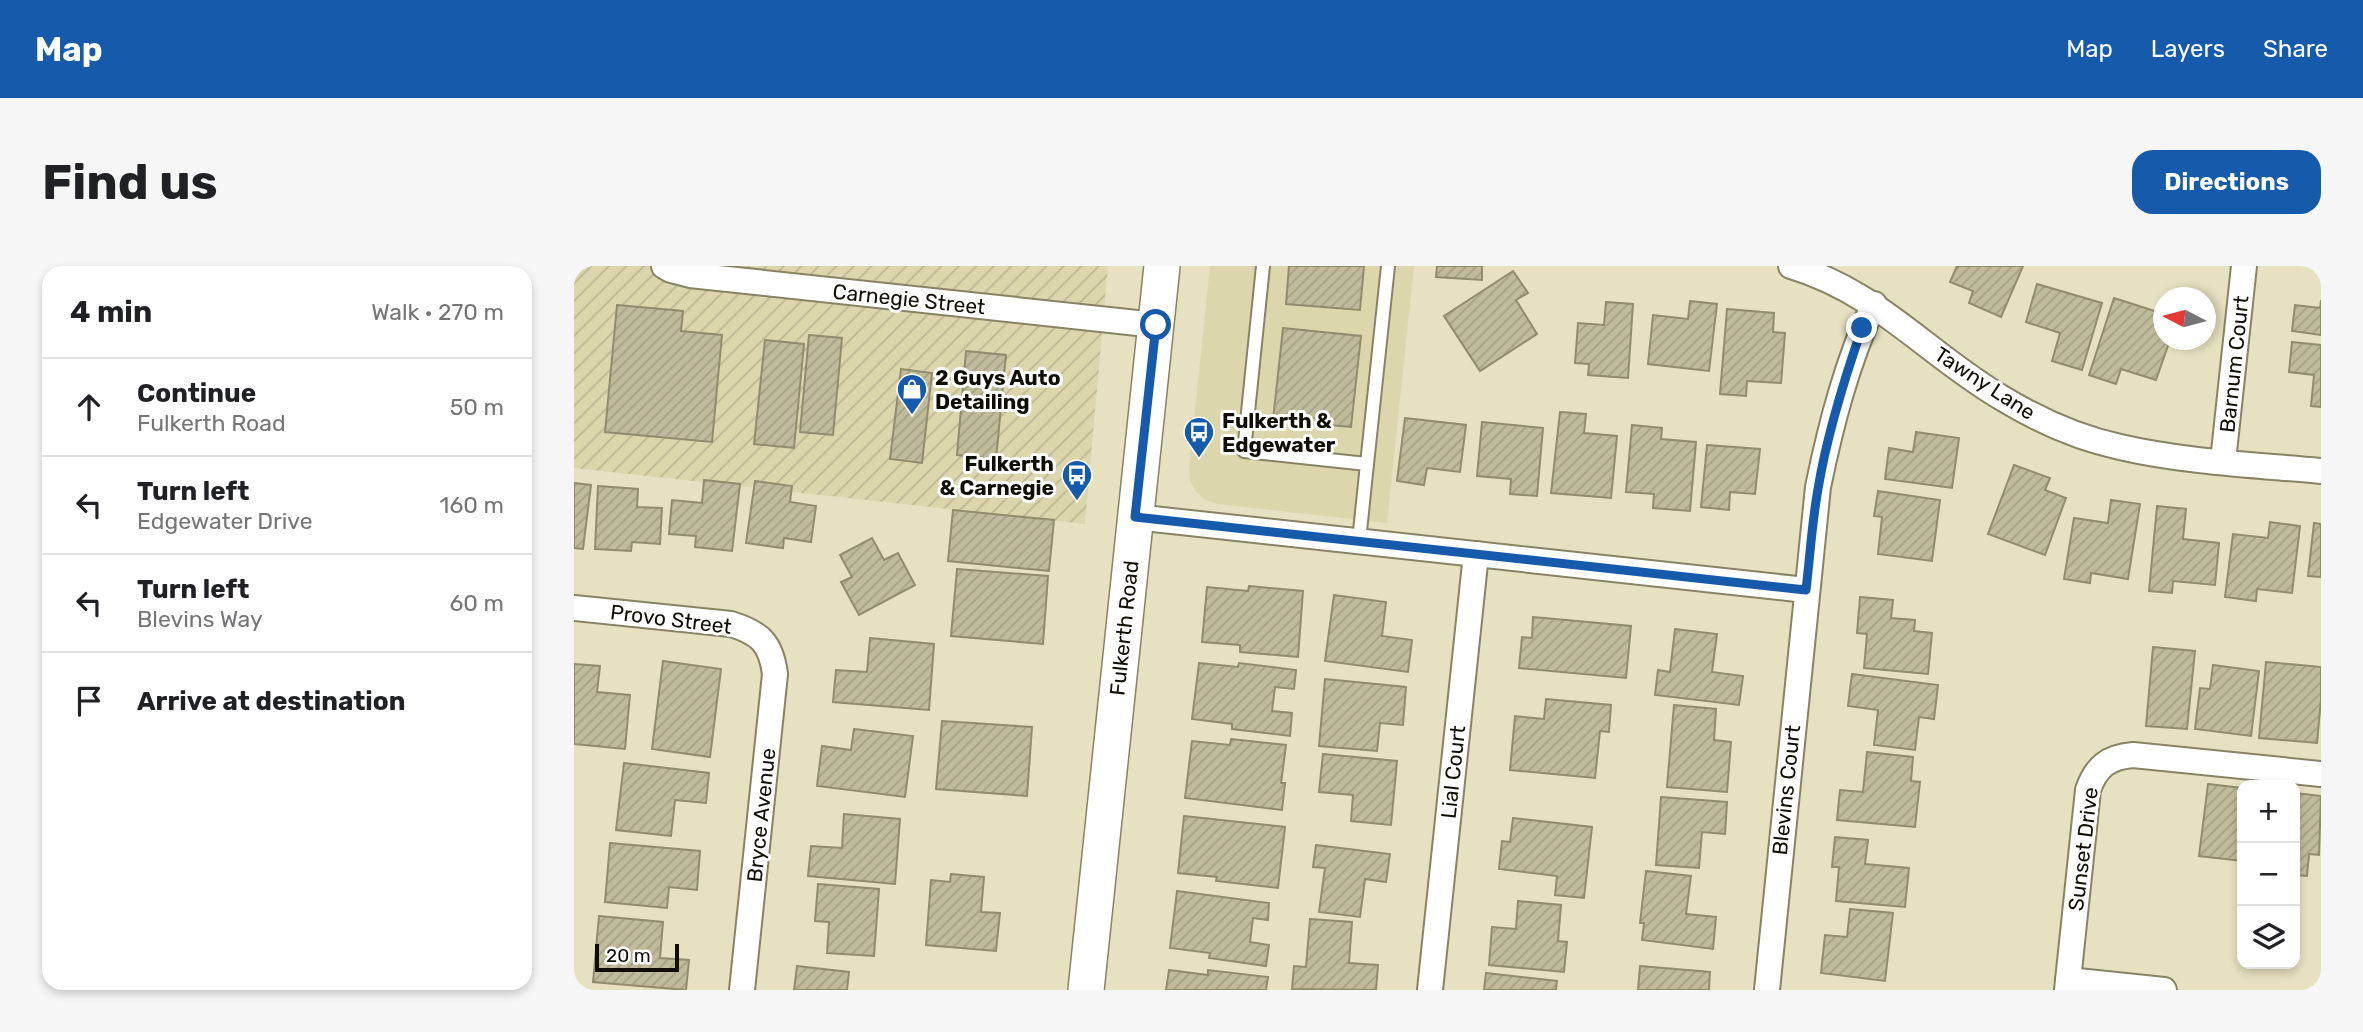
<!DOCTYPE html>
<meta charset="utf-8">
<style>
:root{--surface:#fff;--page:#f6f6f6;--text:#202124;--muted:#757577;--line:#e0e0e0;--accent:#165bab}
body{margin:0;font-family:Rubik,sans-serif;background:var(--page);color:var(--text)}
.controls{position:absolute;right:21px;bottom:21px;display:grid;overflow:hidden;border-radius:14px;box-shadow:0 4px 10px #0003}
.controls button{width:63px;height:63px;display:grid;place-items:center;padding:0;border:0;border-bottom:2px solid var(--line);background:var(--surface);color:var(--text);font:35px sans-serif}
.compass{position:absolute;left:1579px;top:21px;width:63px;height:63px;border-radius:50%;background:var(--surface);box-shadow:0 4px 10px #0003;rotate:276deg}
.scale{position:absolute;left:21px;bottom:18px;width:84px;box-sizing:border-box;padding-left:7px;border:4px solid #100e04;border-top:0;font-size:19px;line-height:24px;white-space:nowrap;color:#100e04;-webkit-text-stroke:5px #fff;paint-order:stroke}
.stop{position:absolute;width:21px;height:21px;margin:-16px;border:5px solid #165bab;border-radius:50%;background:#fff}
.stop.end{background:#165bab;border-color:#fff;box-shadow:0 2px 7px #0008}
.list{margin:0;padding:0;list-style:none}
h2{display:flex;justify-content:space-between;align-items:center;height:91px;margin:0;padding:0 28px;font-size:30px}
h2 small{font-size:23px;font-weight:400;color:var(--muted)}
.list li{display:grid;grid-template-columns:46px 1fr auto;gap:21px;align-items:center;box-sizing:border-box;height:98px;padding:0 28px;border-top:2px solid var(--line)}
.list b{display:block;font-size:26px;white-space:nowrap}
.list p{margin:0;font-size:23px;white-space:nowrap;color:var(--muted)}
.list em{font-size:23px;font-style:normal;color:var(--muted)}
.icon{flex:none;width:38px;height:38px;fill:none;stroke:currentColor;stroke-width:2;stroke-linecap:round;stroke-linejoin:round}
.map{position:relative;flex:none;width:1747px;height:724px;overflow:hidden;border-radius:21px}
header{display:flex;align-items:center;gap:42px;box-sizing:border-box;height:98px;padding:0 35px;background:var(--accent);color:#fff}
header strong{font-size:33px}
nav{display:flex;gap:38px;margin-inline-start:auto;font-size:24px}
.intro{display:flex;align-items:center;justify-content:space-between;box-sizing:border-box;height:168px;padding:0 42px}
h1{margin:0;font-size:49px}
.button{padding:18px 32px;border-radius:21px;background:var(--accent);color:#fff;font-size:24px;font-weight:700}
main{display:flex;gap:42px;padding:0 42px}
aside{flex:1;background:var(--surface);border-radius:21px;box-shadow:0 4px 10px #0003}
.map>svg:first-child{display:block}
.built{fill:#dcd6ad}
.industrial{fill:url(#industrial-furrows)}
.building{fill:url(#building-hatch);stroke:#908c6c;stroke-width:2}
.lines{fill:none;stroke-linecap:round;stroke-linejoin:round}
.lane-casing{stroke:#878364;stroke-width:16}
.street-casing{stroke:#878364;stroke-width:28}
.secondary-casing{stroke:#878364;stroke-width:38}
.lane{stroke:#fff;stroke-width:12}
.street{stroke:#fff;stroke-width:24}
.secondary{stroke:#fff;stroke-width:35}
.route{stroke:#165bab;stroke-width:9}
.labels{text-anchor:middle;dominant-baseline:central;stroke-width:6;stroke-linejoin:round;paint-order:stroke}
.street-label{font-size:21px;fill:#100e04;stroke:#fff}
.poi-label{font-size:21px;font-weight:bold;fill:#100e04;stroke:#fff;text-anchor:start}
</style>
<header>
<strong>Map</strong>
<nav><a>Map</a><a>Layers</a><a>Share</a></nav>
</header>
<div class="intro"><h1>Find us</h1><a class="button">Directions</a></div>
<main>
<aside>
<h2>4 min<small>Walk · 270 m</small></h2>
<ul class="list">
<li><svg class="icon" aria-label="ahead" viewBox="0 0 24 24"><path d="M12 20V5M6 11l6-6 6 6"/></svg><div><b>Continue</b><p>Fulkerth Road</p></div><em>50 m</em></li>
<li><svg class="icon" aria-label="left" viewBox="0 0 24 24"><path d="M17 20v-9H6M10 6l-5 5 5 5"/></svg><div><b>Turn left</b><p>Edgewater Drive</p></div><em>160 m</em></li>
<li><svg class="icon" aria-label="left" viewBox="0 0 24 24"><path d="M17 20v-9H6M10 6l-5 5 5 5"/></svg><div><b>Turn left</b><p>Blevins Way</p></div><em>60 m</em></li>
<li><svg class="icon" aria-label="arrive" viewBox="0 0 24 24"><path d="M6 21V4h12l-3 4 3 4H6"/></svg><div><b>Arrive at destination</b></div></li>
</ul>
</aside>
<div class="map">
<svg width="1747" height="724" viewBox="0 0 1747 724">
<defs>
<pattern id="industrial-furrows" width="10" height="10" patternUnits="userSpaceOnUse" patternTransform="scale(1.75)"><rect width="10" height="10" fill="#dcd6ad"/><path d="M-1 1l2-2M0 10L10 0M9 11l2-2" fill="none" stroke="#bcb693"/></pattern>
<pattern id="building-hatch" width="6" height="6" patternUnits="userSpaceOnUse" patternTransform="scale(1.75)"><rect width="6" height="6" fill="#c0bc9b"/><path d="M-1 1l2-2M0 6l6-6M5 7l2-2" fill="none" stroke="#a4a084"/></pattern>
</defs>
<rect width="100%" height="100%" fill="#e6e1c0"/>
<path class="built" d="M636 0H840L813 257 644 238 631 234 622 226 616 215 615 202Z"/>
<path class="industrial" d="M0 0H534L511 258 0 202Z"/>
<g class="building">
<path d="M715 0H790L786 44 712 38Z"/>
<path d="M863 0H908V14L862 11Z"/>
<path d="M1383 0H1449L1427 51 1395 37 1399 25 1376 16Z"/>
<path d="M939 5 954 27 942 34 963 68 906 105 870 50Z"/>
<path d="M1463 18 1528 37 1508 104 1478 95 1486 67 1452 56Z"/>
<path d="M1540 32 1590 48V74H1596L1582 114 1547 103 1542 118 1515 109Z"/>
<path d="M1747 34V69L1718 65 1721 39 1746 42Z"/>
<path d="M1116 35 1143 38 1135 105 1074 98 1079 49 1114 53Z"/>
<path d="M1032 36 1059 38 1054 112 1014 109 1015 98 1001 97 1004 57 1030 59Z"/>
<path d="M43 39 109 45 107 65 148 69 138 176 31 166Z"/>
<path d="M1153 43 1200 47 1199 66 1211 67 1207 117 1173 115 1172 130 1146 128Z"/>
<path d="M709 62 787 70 777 161 699 154Z"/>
<path d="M235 69 268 72 259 169 226 166Z"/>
<path d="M191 74 230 78 220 182 180 178Z"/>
<path d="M1718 76 1747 79V141L1737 140 1740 109 1715 106Z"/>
<path d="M392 85 432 89 422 193 383 189Z"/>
<path d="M327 103 358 107 348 197 316 193Z"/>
<path d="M986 146 1012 148 1010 167 1043 170 1037 232 977 227Z"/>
<path d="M831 152 892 159 886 206 853 202 850 219 823 215Z"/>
<path d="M908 156 969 162 963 230 936 228 937 213 903 210Z"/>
<path d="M1058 159 1088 162 1087 173 1122 176 1116 245 1079 242 1080 228 1052 226Z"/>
<path d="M1342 166 1385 172 1378 222 1311 213 1315 182 1339 186Z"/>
<path d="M1133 179 1186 183 1181 228 1156 226 1155 244 1127 241Z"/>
<path d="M1440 199 1476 212 1471 224 1492 232 1471 289 1414 268Z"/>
<path d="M130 214 166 218 158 285 121 281 122 270 95 268 98 234 128 237Z"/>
<path d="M181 215 218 220 216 236 242 240 237 276 210 272 209 282 172 277Z"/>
<path d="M0 217 17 219 9 283 0 282Z"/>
<path d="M24 220 64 223 63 241 88 242 86 278 58 276 57 285 21 283Z"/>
<path d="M1304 225 1366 234 1358 295 1304 288 1308 251 1300 250Z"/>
<path d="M1537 234 1566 238 1554 313 1517 307 1516 317 1490 313 1500 252 1534 257Z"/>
<path d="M1583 240 1612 243 1609 273 1645 277 1641 319 1599 315 1598 327 1575 325Z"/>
<path d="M379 244 480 254 475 305 374 295Z"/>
<path d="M1696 256 1726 260 1718 327 1683 323 1682 335 1651 331 1659 268 1694 272Z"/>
<path d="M1740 257 1747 258V311L1734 310Z"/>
<path d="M298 272 310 294 324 287 341 319 285 349 267 316 278 311 266 289Z"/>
<path d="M383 303 474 310 469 378 377 370Z"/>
<path d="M675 320 729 325 724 391 666 386V379L628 376 633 321 674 325Z"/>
<path d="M760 329 812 336 808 370 838 374 834 406 751 395Z"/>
<path d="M1286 331 1319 334 1317 352 1341 354 1340 365 1358 367 1354 408 1290 402 1293 368 1283 367Z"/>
<path d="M959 351 1057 360 1052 412 945 402 948 371 958 372Z"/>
<path d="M1101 363 1143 368 1138 406 1169 410 1165 439 1081 429 1084 404 1096 406Z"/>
<path d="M296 372 360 378 355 444 259 436 262 404 293 406Z"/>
<path d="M1579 381 1621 385 1613 463 1572 460Z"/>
<path d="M89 395 147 403 136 491 78 483Z"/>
<path d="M1692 396 1747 401V433L1743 477 1685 472Z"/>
<path d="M625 397 664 401 665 397 722 404 720 423 701 421 698 445 718 447 716 470 658 463V458L618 453Z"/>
<path d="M0 398 26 400 23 426 56 429 51 483 0 478Z"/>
<path d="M1639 399 1685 405 1677 470 1621 463 1626 422 1636 423Z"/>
<path d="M1278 408 1364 419 1360 453 1345 451 1341 484 1300 479 1304 444 1274 440Z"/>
<path d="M751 413 832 421 829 459 806 457 803 485 745 480Z"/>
<path d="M972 433 1037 439 1035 466 1026 465 1021 512 936 504 941 450 970 453Z"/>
<path d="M1100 439 1142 443 1140 474 1157 476 1153 526 1093 521Z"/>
<path d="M368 455 458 461 453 530 362 523Z"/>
<path d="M280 463 339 470 331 531 243 520 248 480 277 484Z"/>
<path d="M657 473 712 479 707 517H711L708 544 611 532 618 475 656 479Z"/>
<path d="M1293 486 1339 491 1337 515 1346 516 1341 561 1263 554 1266 524 1289 526Z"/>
<path d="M749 488 823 495 817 559 777 555 779 529 745 526Z"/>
<path d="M50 497 135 507 132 537 101 534 97 570 42 564Z"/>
<path d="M1634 518 1668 522V595L1625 590Z"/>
<path d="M1721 527 1747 530 1745 589 1735 588 1733 610 1721 609Z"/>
<path d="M1087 531 1153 536 1151 568 1128 566 1125 602 1082 599Z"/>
<path d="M270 548 326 553 321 618 234 610 237 580 268 582Z"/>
<path d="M610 550 711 561 704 622 642 615 643 611 604 607Z"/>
<path d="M939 552 1018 561 1010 632 981 629 983 610 925 603 928 575 936 576Z"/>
<path d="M1261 571 1294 574 1291 598 1335 602 1331 641 1262 635 1265 601H1258Z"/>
<path d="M36 577 126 585 123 624 95 621 93 642 31 636Z"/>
<path d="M742 579 816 588 812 616 791 613 786 651 745 646 751 602 739 601Z"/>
<path d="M1072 605 1117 610 1112 648 1142 651 1139 683 1068 674 1070 657H1066Z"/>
<path d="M377 608 410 611 407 646 426 647 422 685 352 679 357 614 376 616Z"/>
<path d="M244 618 305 623 300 690 253 687 255 656 241 655Z"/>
<path d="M603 625 695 637 694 654 679 652 676 676 695 679 692 700 635 692 636 687 596 682Z"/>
<path d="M944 635 987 639 984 675 993 676 990 706 915 699 918 661 942 663Z"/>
<path d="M1276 643 1319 647 1311 715 1247 707 1251 669 1273 671Z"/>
<path d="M25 650 89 656 86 692 115 694 112 724 19 716Z"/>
<path d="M736 653 778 656 775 697 804 699 802 724 718 723 720 700 732 701Z"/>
<path d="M223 700 275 706 273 724H220Z"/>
<path d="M1066 700 1136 706 1135 724H1064Z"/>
<path d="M595 704 634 709V704L694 711 692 724H592Z"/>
<path d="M912 707 983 715 982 724H910Z"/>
</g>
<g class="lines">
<g class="lane-casing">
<g id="lane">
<path d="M689 0 670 185 793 198 785 275"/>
<path d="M793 198 814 0"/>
</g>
</g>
<g class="street-casing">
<g id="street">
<path d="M90 0 97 4 116 9 582 59"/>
<path d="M1217 0C1304 26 1353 88 1428 132 1464 154 1504 172 1546 181 1611 196 1680 199 1747 205"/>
<path d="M1649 195 1670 0"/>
<path d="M561 251 1232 324"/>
<path d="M0 342 157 358C186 367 197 377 201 408L168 724"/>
<path d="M1494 714 1590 724"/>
<path d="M856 724 902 288"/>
<path d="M1193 724 1244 221C1257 158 1273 96 1300 38"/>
<path d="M1493 724 1514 524C1522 501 1534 491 1559 489L1747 508"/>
</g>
</g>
<g class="secondary-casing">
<path id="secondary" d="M512 724 588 0"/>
</g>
<use href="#lane" class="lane"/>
<use href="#street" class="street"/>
<use href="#secondary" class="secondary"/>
</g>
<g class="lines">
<path class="route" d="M582 59 561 251 1232 324C1236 290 1238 256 1244 223 1253 168 1270 114 1288 62"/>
</g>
<defs>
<g id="shop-pin" transform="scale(1.575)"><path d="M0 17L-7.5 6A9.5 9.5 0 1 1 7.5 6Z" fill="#165bab" stroke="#fff"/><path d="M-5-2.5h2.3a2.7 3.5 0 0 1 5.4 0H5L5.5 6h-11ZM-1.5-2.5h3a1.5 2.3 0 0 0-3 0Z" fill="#fff"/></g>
<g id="bus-pin" transform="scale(1.575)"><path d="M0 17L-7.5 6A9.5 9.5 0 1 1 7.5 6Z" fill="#165bab" stroke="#fff"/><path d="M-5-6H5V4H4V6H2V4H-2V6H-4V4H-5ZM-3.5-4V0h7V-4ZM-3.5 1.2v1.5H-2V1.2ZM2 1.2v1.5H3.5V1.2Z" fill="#fff"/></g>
</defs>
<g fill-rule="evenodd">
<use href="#shop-pin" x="338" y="123"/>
<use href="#bus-pin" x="625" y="166"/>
<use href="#bus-pin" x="503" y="209"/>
</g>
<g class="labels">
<g class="street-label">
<text transform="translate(335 33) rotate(6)">Carnegie Street</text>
<text transform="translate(1660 98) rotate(-84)">Barnum Court</text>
<text transform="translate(1411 117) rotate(33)">Tawny Lane</text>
<text transform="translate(97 353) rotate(7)">Provo Street</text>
<text transform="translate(550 362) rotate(-84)">Fulkerth Road</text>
<text transform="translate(879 506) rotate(-84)">Lial Court</text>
<text transform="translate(1212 524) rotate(-84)">Blevins Court</text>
<text transform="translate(187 549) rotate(-84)">Bryce Avenue</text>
<text transform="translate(1509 583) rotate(-83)">Sunset Drive</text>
</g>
<g class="poi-label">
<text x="361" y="111">2 Guys Auto<tspan x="361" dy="24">Detailing</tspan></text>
<text x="648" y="154">Fulkerth &amp;<tspan x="648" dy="24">Edgewater</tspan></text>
<text x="480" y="197" text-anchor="end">Fulkerth<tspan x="480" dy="24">&amp; Carnegie</tspan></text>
</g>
</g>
</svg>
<div class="controls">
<button>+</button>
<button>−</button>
<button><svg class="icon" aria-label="layers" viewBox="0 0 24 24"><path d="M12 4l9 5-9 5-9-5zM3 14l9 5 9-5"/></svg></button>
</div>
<svg class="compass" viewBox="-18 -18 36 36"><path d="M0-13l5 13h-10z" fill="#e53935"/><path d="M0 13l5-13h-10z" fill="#757577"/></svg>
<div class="scale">20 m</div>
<div class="stop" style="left:582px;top:59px"></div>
<div class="stop end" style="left:1288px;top:62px"></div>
</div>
</main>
